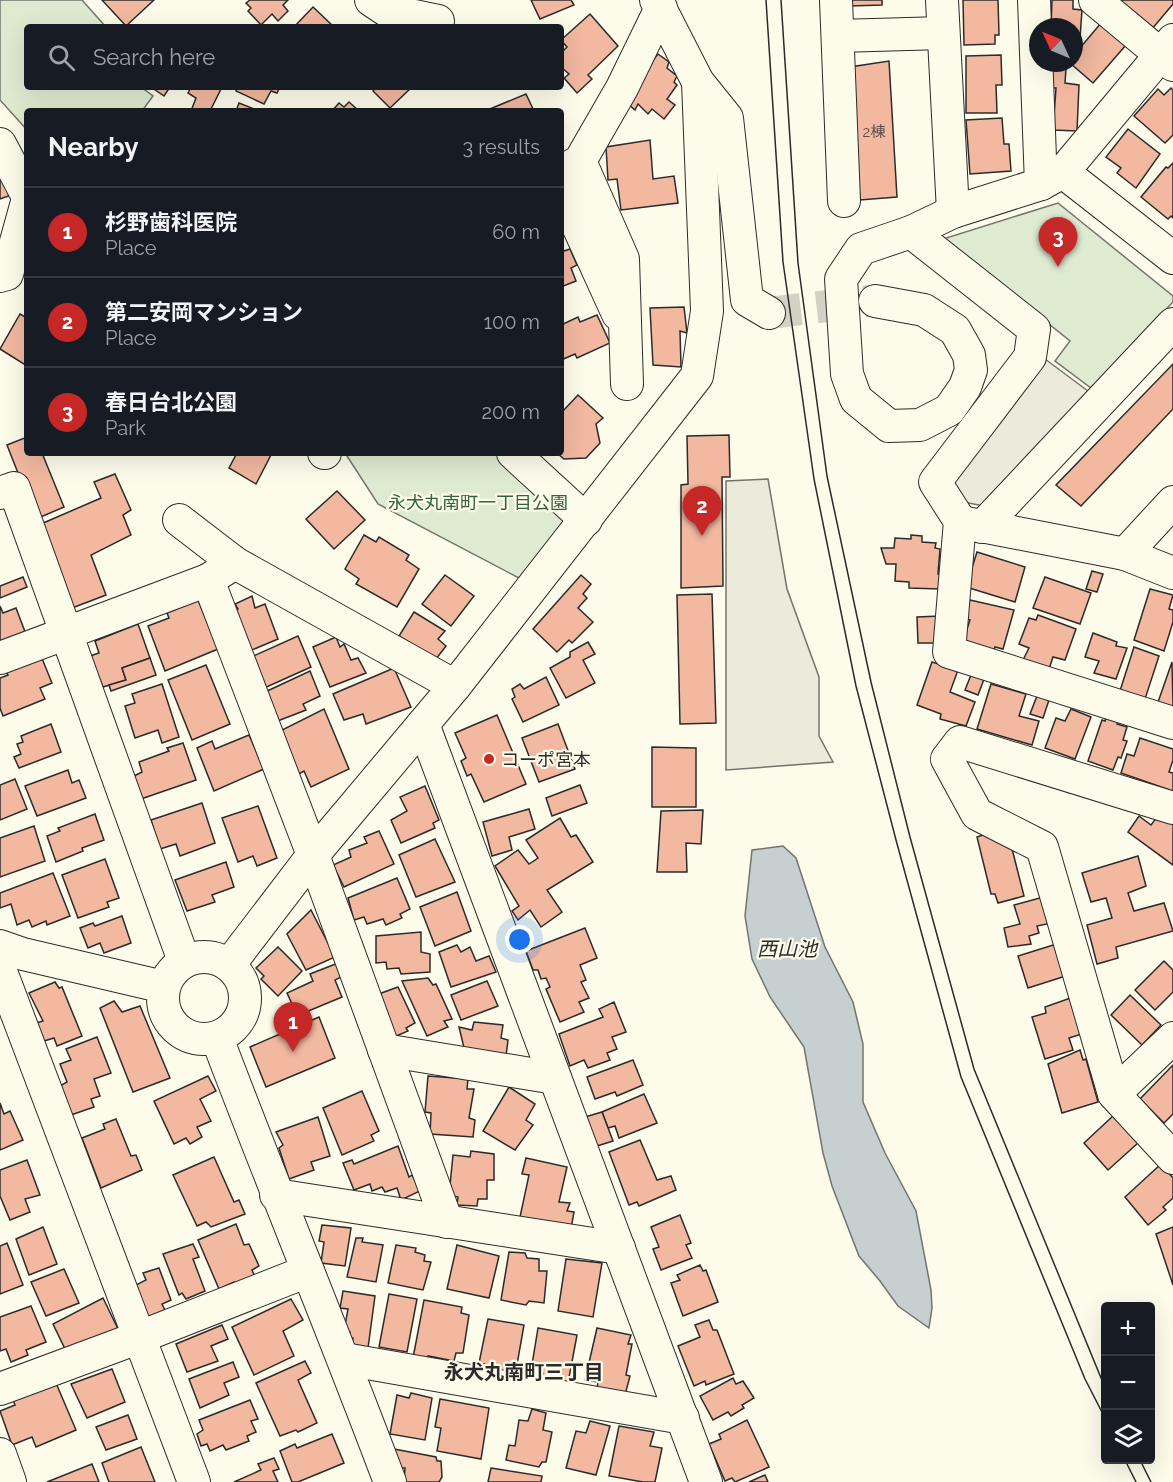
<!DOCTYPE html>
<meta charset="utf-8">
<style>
:root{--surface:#171b24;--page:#20242c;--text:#f1f3f6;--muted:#9ea1a6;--line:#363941;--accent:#c62828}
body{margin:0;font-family:Raleway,"Noto Sans JP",sans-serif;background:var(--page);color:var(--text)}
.controls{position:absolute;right:18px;bottom:18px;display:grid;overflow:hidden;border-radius:6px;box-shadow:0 6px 24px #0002}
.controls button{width:54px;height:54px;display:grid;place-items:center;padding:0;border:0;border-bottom:2px solid var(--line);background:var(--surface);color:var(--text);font:30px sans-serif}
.compass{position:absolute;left:1029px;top:18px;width:54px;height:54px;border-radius:50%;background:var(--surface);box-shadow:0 6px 24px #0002;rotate:314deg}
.you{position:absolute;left:520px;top:940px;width:21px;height:21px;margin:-15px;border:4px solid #fff;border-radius:50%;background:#1a73e8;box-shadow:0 0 0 9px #1a73e833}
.badge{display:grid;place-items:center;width:39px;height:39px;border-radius:50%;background:var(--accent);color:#fff;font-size:20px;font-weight:700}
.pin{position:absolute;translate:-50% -50px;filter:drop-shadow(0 2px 3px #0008)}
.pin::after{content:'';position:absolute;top:32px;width:21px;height:18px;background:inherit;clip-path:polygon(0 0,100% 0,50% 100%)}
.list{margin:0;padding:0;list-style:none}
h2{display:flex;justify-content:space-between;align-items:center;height:78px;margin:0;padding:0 24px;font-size:26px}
h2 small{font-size:20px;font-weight:400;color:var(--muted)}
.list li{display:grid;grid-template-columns:39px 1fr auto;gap:18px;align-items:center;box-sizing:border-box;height:90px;padding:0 24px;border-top:2px solid var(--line)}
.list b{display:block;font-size:22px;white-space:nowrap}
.list p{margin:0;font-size:20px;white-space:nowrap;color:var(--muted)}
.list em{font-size:20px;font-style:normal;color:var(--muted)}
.icon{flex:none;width:33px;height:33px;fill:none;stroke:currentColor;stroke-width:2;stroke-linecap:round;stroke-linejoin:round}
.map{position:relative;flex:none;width:1173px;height:1482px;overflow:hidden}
.search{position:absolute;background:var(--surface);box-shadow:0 6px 24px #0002;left:24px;top:24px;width:540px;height:66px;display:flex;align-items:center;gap:15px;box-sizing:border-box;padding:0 21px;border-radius:6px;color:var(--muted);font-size:22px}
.panel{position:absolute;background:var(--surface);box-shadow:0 6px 24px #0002;left:24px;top:108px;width:540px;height:348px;border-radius:6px}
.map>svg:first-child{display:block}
.green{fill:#deebd1;stroke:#74746e;stroke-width:1.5}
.parking{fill:#eceadb;stroke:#74746e;stroke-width:1.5}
.water{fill:#c7d0d0;stroke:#74746e;stroke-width:1.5}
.building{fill:#f2b8a0;stroke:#2b2b2b;stroke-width:1.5}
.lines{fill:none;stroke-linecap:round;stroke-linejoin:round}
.minor-tunnel{stroke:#d3d1c4;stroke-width:32;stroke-dasharray:32 16;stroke-linecap:butt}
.minor-casing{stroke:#2b2b2b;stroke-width:34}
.minor{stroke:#fdfbea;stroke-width:32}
.tram{stroke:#2b2b2b;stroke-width:1.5}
.poi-dot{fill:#c62828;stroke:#fdfbea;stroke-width:2}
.labels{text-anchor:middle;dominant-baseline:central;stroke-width:4.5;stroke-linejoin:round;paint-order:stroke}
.number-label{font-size:15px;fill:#5d4e48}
.park-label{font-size:18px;fill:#34623c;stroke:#fdfbea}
.poi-label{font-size:18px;fill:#2b2b2b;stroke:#fdfbea;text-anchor:start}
.water-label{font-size:20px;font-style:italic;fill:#2b2b2b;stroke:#fdfbea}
.neighbourhood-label{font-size:20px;font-weight:bold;fill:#2b2b2b;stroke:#fdfbea}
</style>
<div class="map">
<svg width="1173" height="1482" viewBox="0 0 1173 1482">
<rect width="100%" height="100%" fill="#fdfbea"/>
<g class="green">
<path d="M0 0H82L106 27H27V87H141L153 96 142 111H27V130L0 100Z"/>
<path d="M1058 203 1173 296V302L1091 388 1055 361 1070 341 943 239Z"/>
<path d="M345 453H495L568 520 519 578 378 504Z"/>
</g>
<g class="parking">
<path d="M1041 356 1092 394 984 506 958 501 948 481Z"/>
<path d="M768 479 787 589 819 677V736L833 762 726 770V481Z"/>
</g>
<path class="water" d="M783 846 796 858 825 947 853 1002 863 1044V1102L885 1153 916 1211 931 1290 932 1308 929 1328 898 1306 880 1281 859 1256 832 1186 823 1153 804 1047 770 997 752 959 745 916 752 850Z"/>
<g class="building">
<path d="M102 0H154L126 26Z"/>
<path d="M250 0H288L283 5 288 11 278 21 272 14 261 25 248 11 251 8 246 3Z"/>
<path d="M531 0H571L574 5 540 19Z"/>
<path d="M849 0H882V5L849 6Z"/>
<path d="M963 0H998L999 35H995V44L964 45Z"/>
<path d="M1052 0H1073V9L1082 10 1080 38H1074V27H1051Z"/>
<path d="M1119 0H1173V4L1152 29Z"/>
<path d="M313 7 334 27H294Z"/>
<path d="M590 14 618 46 588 75 592 79 577 93 564 78 569 74 561 67V53L567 47 561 40Z"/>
<path d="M1101 23 1126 45 1093 83 1070 63H1074V55Z"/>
<path d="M658 54 669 62 667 68 677 76 674 82 677 85 667 99 675 105 664 119 652 109 648 114 638 104 635 110 626 102 648 58 653 60Z"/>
<path d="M1001 55 1002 85H996L997 113H966V56Z"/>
<path d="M889 61 897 197 860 200 850 67Z"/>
<path d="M1050 68H1066L1065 83 1079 85 1077 131 1053 130 1056 88H1049Z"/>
<path d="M151 87H170L164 96Z"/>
<path d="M191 87H222L210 111H191L196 98 188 93Z"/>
<path d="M238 87H280L277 93 271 91 264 104 236 91Z"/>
<path d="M376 87H412L390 108 373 91Z"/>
<path d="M1171 88 1173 90V135L1165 143 1134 116 1158 89 1164 95Z"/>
<path d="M526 94 534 111H485Z"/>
<path d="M349 102 359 111H332L339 103 344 107Z"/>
<path d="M239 103 259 111H236Z"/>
<path d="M1002 118 1004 144H1009L1011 171 970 174 966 120Z"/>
<path d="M1128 129 1160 154 1136 188 1117 173 1121 168 1106 157Z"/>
<path d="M650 140 653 179 674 176 678 203 621 210 617 179 608 180 606 147Z"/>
<path d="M1173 163V218L1171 216 1168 219 1141 197 1166 167 1168 168Z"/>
<path d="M0 171 11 195 0 199Z"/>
<path d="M561 245 564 251 570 249 577 265 571 268 576 281 561 287Z"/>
<path d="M684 307 687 333 680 331 681 367 653 365 650 308Z"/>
<path d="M20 314 27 318V366L0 349Z"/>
<path d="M597 315 610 343 577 358 575 354 561 360V325L578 317 580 322Z"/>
<path d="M1173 364V409L1081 506 1056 485Z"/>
<path d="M578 395 603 418 596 424 600 443 586 458 564 459 557 453H561V413Z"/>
<path d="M729 435 730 477H722L723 586 681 588V485L688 484 687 436Z"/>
<path d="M27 437V453H42L64 507 36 519 7 445Z"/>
<path d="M237 453H272L256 484 229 468Z"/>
<path d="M115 474 131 510 123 515 131 535 91 555 106 595 72 608 41 524 101 498 94 482Z"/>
<path d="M337 491 365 520 334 549 306 519Z"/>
<path d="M364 535 376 542 379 537 409 555 406 560 419 569 397 607 356 584 359 579 345 569Z"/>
<path d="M911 535 922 536V542L936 543 935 548 940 549 938 574H941L940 589 909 588V582L895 581 896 564H886L881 548H894L895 538 911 539Z"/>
<path d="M977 552 1025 567 1015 602 966 587Z"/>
<path d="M1092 571 1103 574 1097 592 1086 589Z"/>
<path d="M445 575 474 596 451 626 422 604Z"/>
<path d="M581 575 591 584 583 594 587 598 578 608 593 622 572 643 569 640 557 652 533 629Z"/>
<path d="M23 577 27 587 0 598V586Z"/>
<path d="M1045 577 1091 593 1080 624 1033 608Z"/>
<path d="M1150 589 1173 595 1169 609 1173 610V622L1164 651 1134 640Z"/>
<path d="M712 594 716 723 680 724 677 595Z"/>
<path d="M252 596 255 608 265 604 278 639 247 652 232 612 238 609 235 604Z"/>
<path d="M198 600 218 649 165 671 148 626 169 618 167 613Z"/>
<path d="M970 600 1014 610 1003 649 995 647 993 653 962 644 970 620 964 618Z"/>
<path d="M0 606 3 613 16 608 27 637 0 642Z"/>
<path d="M414 612 445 631 438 639 446 646 436 659 399 636Z"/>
<path d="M1038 615 1076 629 1065 660 1053 657 1049 669 1023 660 1029 648 1019 644 1029 618 1036 620Z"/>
<path d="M940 616V643H918L917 617Z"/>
<path d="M138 624 150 658 122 668 126 680 103 687 90 656 99 653 95 641Z"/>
<path d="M1093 633 1117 642 1116 646 1127 648 1116 679 1094 673 1099 661 1085 657Z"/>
<path d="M298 636 311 667 262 689 249 658Z"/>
<path d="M336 637 340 647 344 644 351 660 358 658 366 673 330 687 313 647Z"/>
<path d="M588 642 595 654 583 660 595 683 566 698 550 668 570 657V652Z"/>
<path d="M1134 647 1159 656 1145 699 1119 694Z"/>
<path d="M41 656 52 683 40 688 45 699 3 716 0 708V678L8 675 5 670Z"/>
<path d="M150 658 156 675 111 691 109 685 126 680 122 668Z"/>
<path d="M932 662 958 670 950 692 975 702 966 726 940 719 941 714 917 705Z"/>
<path d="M1172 662 1173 705 1171 710 1157 705Z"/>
<path d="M206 665 230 724 192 740 168 680Z"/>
<path d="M394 668 411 707 366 724 363 714 344 720 333 694Z"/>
<path d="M973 670 986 674 978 695 965 690Z"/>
<path d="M310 671 320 696 303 704 306 710 275 722 263 693Z"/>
<path d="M546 677 559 705 523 722 512 699 515 697 512 689 520 684 524 689Z"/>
<path d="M162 684 179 737 162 743 158 730 135 738 125 706 135 703 132 694Z"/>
<path d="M991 684 1026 694 1019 716 1039 721 1032 745 977 729Z"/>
<path d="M1037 696 1049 700 1043 718 1030 714Z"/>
<path d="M324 709 349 769 311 787 304 771 295 776 278 732Z"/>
<path d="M1071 709 1091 717 1075 759 1045 748 1056 718 1065 721Z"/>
<path d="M1107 714 1119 718 1117 724 1127 727 1123 740 1127 741 1121 758 1118 757 1113 770 1088 761 1102 720 1105 721Z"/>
<path d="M497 715 526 784 484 802 471 774 467 776 461 761 466 758 455 733Z"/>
<path d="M51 724 61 752 19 768 14 757 21 754 17 744 23 742 21 736Z"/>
<path d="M558 724 575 769 539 782 522 738Z"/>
<path d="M249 735 264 769 214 791 197 748 212 741 215 749Z"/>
<path d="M1140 738 1173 749V760L1169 772 1173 773V791L1121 773 1127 754 1134 756Z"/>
<path d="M183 743 196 780 141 799 134 776 142 772 139 762 169 751 167 748Z"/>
<path d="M652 747 696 748V807H652Z"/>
<path d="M68 770 72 783 79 780 86 798 37 816 25 786Z"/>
<path d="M15 779 27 809 0 820V785Z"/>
<path d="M580 785 587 803 552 816 546 798Z"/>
<path d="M425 786 439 820 433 823 435 828 401 843 391 820 407 811 400 797Z"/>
<path d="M202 803 215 843 180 856 176 844 160 849 151 820Z"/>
<path d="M258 806 277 858 257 866 253 856 238 862 222 818Z"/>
<path d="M529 809 535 829 509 837 512 850 492 856 483 822Z"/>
<path d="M703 810 701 844 686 843 687 872H657L661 811Z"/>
<path d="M1160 813 1173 823V865L1128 832 1139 816 1151 825Z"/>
<path d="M95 814 104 840 82 848 83 851 56 862 47 836 60 831 58 828Z"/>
<path d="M560 818 571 837 576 835 593 862 547 890 562 912 541 927 530 910 518 920 512 911 519 906 495 866 518 850 529 864 538 858 526 840Z"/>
<path d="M34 826 45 861 0 877V838Z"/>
<path d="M379 831 394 864 344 887 333 865 351 857 349 850 367 843 364 837Z"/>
<path d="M992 832 1008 833 1024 896 998 903 995 894H991L977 837Z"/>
<path d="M435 839 455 882 416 897 399 855Z"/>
<path d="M1138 856 1146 886 1128 893 1134 911 1164 903 1173 931 1116 947 1118 958 1097 964 1087 925 1112 918 1106 898 1091 902 1082 873Z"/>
<path d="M105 859 119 898 107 902 109 907 78 918 62 875Z"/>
<path d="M226 862 234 887 212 895 215 902 187 911 175 880Z"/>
<path d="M53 873 70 916 47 925 46 921 32 927 29 920 17 925 11 904 0 908V893Z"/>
<path d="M397 878 410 909 400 914 402 918 386 925 383 919 367 924 364 917 354 920 348 898Z"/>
<path d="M457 892 471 931 435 946 420 907Z"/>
<path d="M1051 895 1056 922 1037 926 1039 933 1029 936 1031 944 1008 947 1004 928 1020 924 1014 905Z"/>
<path d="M311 910 335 957 306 970 287 934Z"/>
<path d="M122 916 131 943 104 953 100 943 88 948 80 928 93 923 95 926Z"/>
<path d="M585 928 597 958 580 965 586 980 581 982 589 998 579 1002 584 1012 560 1022 546 989 550 987 546 978 541 979 538 970H533L526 951Z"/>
<path d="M421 932V952L430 954V972L401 974 399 968 387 969 386 962 376 963V936Z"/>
<path d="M1063 942 1072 974 1028 988 1018 956Z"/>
<path d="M457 945 461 952 470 947 476 961 489 956 496 972 451 987 439 952Z"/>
<path d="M278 947 302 971 278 996 261 979 264 976 256 968Z"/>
<path d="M1164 961 1173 970V992L1155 1010 1135 990Z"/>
<path d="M338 963 343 976 335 980 342 997 282 1022 279 1011 293 1006 287 993 313 981 310 974Z"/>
<path d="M428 978 433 985 436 984 452 1019 444 1021 448 1027 427 1036 402 981Z"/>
<path d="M487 981 498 1006 461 1020 451 995Z"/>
<path d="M55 982 59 988 62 987 82 1036 57 1046 54 1038 44 1041 36 1023 43 1021 29 993Z"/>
<path d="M398 987 415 1023 406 1028 408 1031 394 1037 376 995Z"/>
<path d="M1079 995 1088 1032 1069 1038 1073 1050 1045 1059 1032 1017 1046 1013 1045 1007Z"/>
<path d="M1130 995 1161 1025 1142 1045 1111 1015Z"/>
<path d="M114 1001 122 1012 140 1006 170 1078 133 1092 100 1008Z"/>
<path d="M614 1002 626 1032 612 1037 617 1049 607 1053 610 1060 588 1068 584 1060 570 1066 559 1034 603 1017 599 1009Z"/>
<path d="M319 1017 335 1058 266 1087 250 1047Z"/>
<path d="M474 1022 503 1025 501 1038 508 1040 506 1056 465 1052 459 1027 472 1030Z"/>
<path d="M97 1037 111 1073 94 1079 100 1096 91 1099 94 1107 71 1115 60 1086 67 1082 60 1064 71 1060 66 1049Z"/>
<path d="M1080 1050 1083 1060 1086 1059 1098 1102 1062 1113 1048 1064Z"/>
<path d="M633 1060 643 1085 617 1096 615 1092 595 1099 587 1077Z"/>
<path d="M1173 1065V1114L1164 1123 1140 1099Z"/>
<path d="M208 1076 216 1091 200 1099 211 1121 197 1127 202 1137 190 1144 186 1138 174 1144 154 1101Z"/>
<path d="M428 1076 468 1079 467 1089H474L469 1118 475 1120 473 1137 430 1134 431 1113 425 1112Z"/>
<path d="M509 1087 535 1104 526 1120 533 1125 515 1150 483 1131Z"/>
<path d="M362 1091 379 1131 371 1135 374 1141 342 1155 323 1108Z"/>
<path d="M644 1094 657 1123 619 1138 615 1126 608 1128 602 1112Z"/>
<path d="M0 1103 4 1114 10 1111 23 1140 0 1150Z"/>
<path d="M602 1112 613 1141 597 1146 585 1117Z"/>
<path d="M1114 1115 1138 1143 1108 1170 1084 1143Z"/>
<path d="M318 1117 330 1156 311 1162 314 1170 289 1179 279 1148 283 1145 276 1132Z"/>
<path d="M116 1119 131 1156 136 1155 142 1170 101 1188 82 1138 105 1129 103 1124Z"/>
<path d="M640 1140 657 1180 671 1176 676 1190 639 1206 637 1202 629 1205 609 1152Z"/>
<path d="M398 1146 409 1177 412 1175 420 1191 401 1200 397 1188 385 1192 382 1187 372 1191 370 1184 354 1190 343 1163 352 1160 354 1164Z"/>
<path d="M471 1151 494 1154V1180H487V1199H478L477 1206 457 1205 458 1197 449 1195 453 1155 470 1157Z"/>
<path d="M214 1157 234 1202 239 1200 245 1214 211 1227 206 1222 197 1226 173 1175Z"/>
<path d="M526 1158 567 1167 559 1202 570 1203 567 1211 574 1212 571 1229 520 1217 529 1175 522 1174Z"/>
<path d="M27 1160 40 1195 25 1199 30 1212 10 1220 0 1196V1170Z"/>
<path d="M1161 1164 1173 1178V1198L1163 1207 1166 1210 1148 1225 1125 1197Z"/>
<path d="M680 1215 691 1243 686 1245 692 1258 661 1270 653 1249 659 1247 651 1227Z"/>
<path d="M236 1224 244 1245 249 1244 259 1266 252 1270 257 1282 237 1290 234 1282 219 1289 198 1240Z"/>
<path d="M322 1225 351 1228 345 1266 321 1263 324 1242 319 1241Z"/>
<path d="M43 1227 57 1264 29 1275 16 1239Z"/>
<path d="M1173 1227V1285L1156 1234Z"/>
<path d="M356 1238H363L362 1242 383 1245 376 1282 347 1277Z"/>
<path d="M7 1243 23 1285 0 1294V1246Z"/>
<path d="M193 1244 199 1257 193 1259 205 1291 186 1299 182 1293 179 1295 163 1254Z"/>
<path d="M396 1245 416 1248 415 1252 425 1255 424 1261 431 1262 423 1290 388 1283Z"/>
<path d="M457 1245 499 1256 489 1298 447 1289Z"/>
<path d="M509 1252 525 1253 527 1258 539 1259V1271H547L544 1303 529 1301 526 1305 501 1300Z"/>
<path d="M566 1259 602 1263 593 1317 558 1311Z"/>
<path d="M700 1265 703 1271 706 1270 718 1302 683 1316 671 1283 680 1280 677 1275Z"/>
<path d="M159 1268 171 1300 162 1304 167 1314 149 1321 136 1285 146 1280 143 1273Z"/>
<path d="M64 1269 79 1303 46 1316 31 1282Z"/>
<path d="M343 1291 375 1296 368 1348 352 1344 353 1338H349L350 1332 344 1331 348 1309 340 1308Z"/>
<path d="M389 1294 417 1299 407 1352 379 1347Z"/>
<path d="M103 1298 118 1329 67 1353 53 1324Z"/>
<path d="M291 1299 303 1320 283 1331 294 1356 254 1375 232 1327Z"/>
<path d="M424 1300 462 1307 461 1313 469 1315 463 1353H456L454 1361 428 1356 427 1361 413 1358Z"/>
<path d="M31 1306 46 1342 26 1350 28 1355 11 1362 6 1349 0 1351V1317Z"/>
<path d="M488 1319 524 1325 515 1376 491 1372 493 1366 479 1363Z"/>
<path d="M709 1320 713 1330H717L734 1374 706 1385 705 1381 694 1386 678 1346 700 1337 695 1325Z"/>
<path d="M222 1325 228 1339 211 1346 218 1361 187 1372 176 1344Z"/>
<path d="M538 1328 577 1335 568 1383 542 1378 543 1373 531 1371Z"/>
<path d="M597 1328 631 1335 628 1344H632L626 1375 630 1376 625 1395 597 1388 598 1382 585 1380Z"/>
<path d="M305 1361 311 1373 298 1380 317 1423 298 1432 296 1430 280 1436 256 1383Z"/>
<path d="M233 1362 239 1377 224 1383 229 1395 200 1408 189 1379Z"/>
<path d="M112 1369 125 1402 87 1418 71 1384Z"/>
<path d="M733 1378 736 1384 743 1381 754 1398 742 1405 744 1408 731 1416 728 1412 713 1420 700 1396Z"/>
<path d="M56 1383 76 1430 36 1447 32 1437 12 1445 0 1411 15 1405 13 1400Z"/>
<path d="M411 1393 432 1398 425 1440 390 1434 397 1395 409 1398Z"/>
<path d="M440 1399 489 1408 481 1459 437 1451 441 1428 435 1427Z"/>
<path d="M250 1400 258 1419 251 1421 256 1432 247 1436 249 1441 226 1450 223 1445 210 1451 207 1444 201 1446 197 1434 203 1430 199 1420Z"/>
<path d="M532 1409 546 1413 543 1430 552 1432 546 1462H542L539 1467 506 1460 509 1445 515 1446 519 1420 528 1421Z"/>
<path d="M128 1415 137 1439 106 1450 96 1427Z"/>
<path d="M747 1420 769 1467 735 1482 732 1478 725 1481 709 1444 721 1439 719 1434Z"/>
<path d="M590 1421 610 1426 596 1475 566 1468 576 1431 586 1433Z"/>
<path d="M619 1426 654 1432 650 1446 662 1448 655 1482H643L609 1476Z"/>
<path d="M332 1434 344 1463 298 1482H292L280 1451 295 1444 297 1448Z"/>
<path d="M141 1447 155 1482H109L102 1463Z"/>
<path d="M394 1449 436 1457 437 1461H441L442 1477 439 1482H404L405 1468H398Z"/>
<path d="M274 1458 279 1469 273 1471 278 1482H234L261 1470 258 1464Z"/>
<path d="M92 1464 99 1482H47Z"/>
<path d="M491 1468 542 1476 541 1482H488Z"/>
<path d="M765 1475 768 1482H749Z"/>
</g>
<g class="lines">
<path class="minor-tunnel" d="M769 313 869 301"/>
<g class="minor-casing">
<g id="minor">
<path d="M371 0 386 10 438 21"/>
<path d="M656 0 698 82 727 118 747 300 769 313"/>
<path d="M836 0 844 201"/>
<path d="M942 0 953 212"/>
<path d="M1034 0 1041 184"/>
<path d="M1095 0 1173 65"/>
<path d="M838 36 943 33"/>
<path d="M0 144 27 195"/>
<path d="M580 161 623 259 627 384"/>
<path d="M562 171 580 161 622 88 661 8"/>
<path d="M1063 172 1173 258"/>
<path d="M561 189 618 314"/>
<path d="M911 232 1034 329 1030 357 935 482 960 521 949 652 1173 723"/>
<path d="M0 276 7 274 27 202"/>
<path d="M875 301 924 310 955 330 969 355 971 370 965 387 949 410 920 425 889 426 856 399 847 374 841 279 861 249 911 232 953 212 1041 184 1063 172 1173 40"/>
<path d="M324 453H325"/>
<path d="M513 453 586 520"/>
<path d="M0 493 14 488 184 961"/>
<path d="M179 520 235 563"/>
<path d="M966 523 1125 554 1173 573"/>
<path d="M982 527 1173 324"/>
<path d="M1125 554 1173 502"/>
<path d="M208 580 313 855 447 1222"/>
<path d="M0 658 208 580 235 563 455 686"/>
<path d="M423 724 706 1482"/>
<path d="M1173 808 960 742 947 759 977 814 1042 847 1114 1094 1173 1158"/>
<path d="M0 946 23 954 164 987"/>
<circle cx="204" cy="998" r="41"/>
<path d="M229 965 313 855 455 686 697 376 707 311 698 82"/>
<path d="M0 969 194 1482"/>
<path d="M217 1038C273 1186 334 1333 390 1482"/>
<path d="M384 1050 555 1078"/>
<path d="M1114 1094 1173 1038"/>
<path d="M276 1195 619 1248"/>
<path d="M344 1359 683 1418"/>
<path d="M0 1389 140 1337 308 1271"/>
<path d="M0 1454 10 1482"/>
</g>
</g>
<use href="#minor" class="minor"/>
<g class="tram">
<path d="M766 0 783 262 814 479 856 686 896 840 961 1077 1085 1379 1106 1420"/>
<path d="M781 0 798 263 827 476 871 682 910 837 974 1069 1106 1390"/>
<path d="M1125 1460 1136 1482"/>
<path d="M1140 1460 1151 1482"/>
</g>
</g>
<circle class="poi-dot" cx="489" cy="759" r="6"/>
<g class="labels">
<g class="number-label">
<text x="874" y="132">2棟</text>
</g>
<g class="park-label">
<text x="478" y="502">永犬丸南町一丁目公園</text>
</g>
<g class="poi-label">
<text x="501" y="759">コーポ宮本</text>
</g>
<g class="water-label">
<text x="787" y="949">西山池</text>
</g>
<g class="neighbourhood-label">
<text x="524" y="1372">永犬丸南町三丁目</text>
</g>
</g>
</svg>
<div class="controls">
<button>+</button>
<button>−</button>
<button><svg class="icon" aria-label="layers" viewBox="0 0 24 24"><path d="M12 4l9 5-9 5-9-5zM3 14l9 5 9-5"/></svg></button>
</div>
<svg class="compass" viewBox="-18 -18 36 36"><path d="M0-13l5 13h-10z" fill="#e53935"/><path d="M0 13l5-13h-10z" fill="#9ea1a6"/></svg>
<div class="you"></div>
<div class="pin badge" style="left:293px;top:1052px">1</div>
<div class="pin badge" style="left:702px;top:536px">2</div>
<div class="pin badge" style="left:1058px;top:267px">3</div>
<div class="search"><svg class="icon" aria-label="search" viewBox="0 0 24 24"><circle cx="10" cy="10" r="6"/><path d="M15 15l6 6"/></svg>Search here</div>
<section class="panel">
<h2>Nearby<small>3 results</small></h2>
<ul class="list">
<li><span class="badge">1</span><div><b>杉野歯科医院</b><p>Place</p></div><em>60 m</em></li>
<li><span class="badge">2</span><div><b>第二安岡マンション</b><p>Place</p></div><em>100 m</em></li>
<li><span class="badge">3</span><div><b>春日台北公園</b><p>Park</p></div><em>200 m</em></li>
</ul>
</section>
</div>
